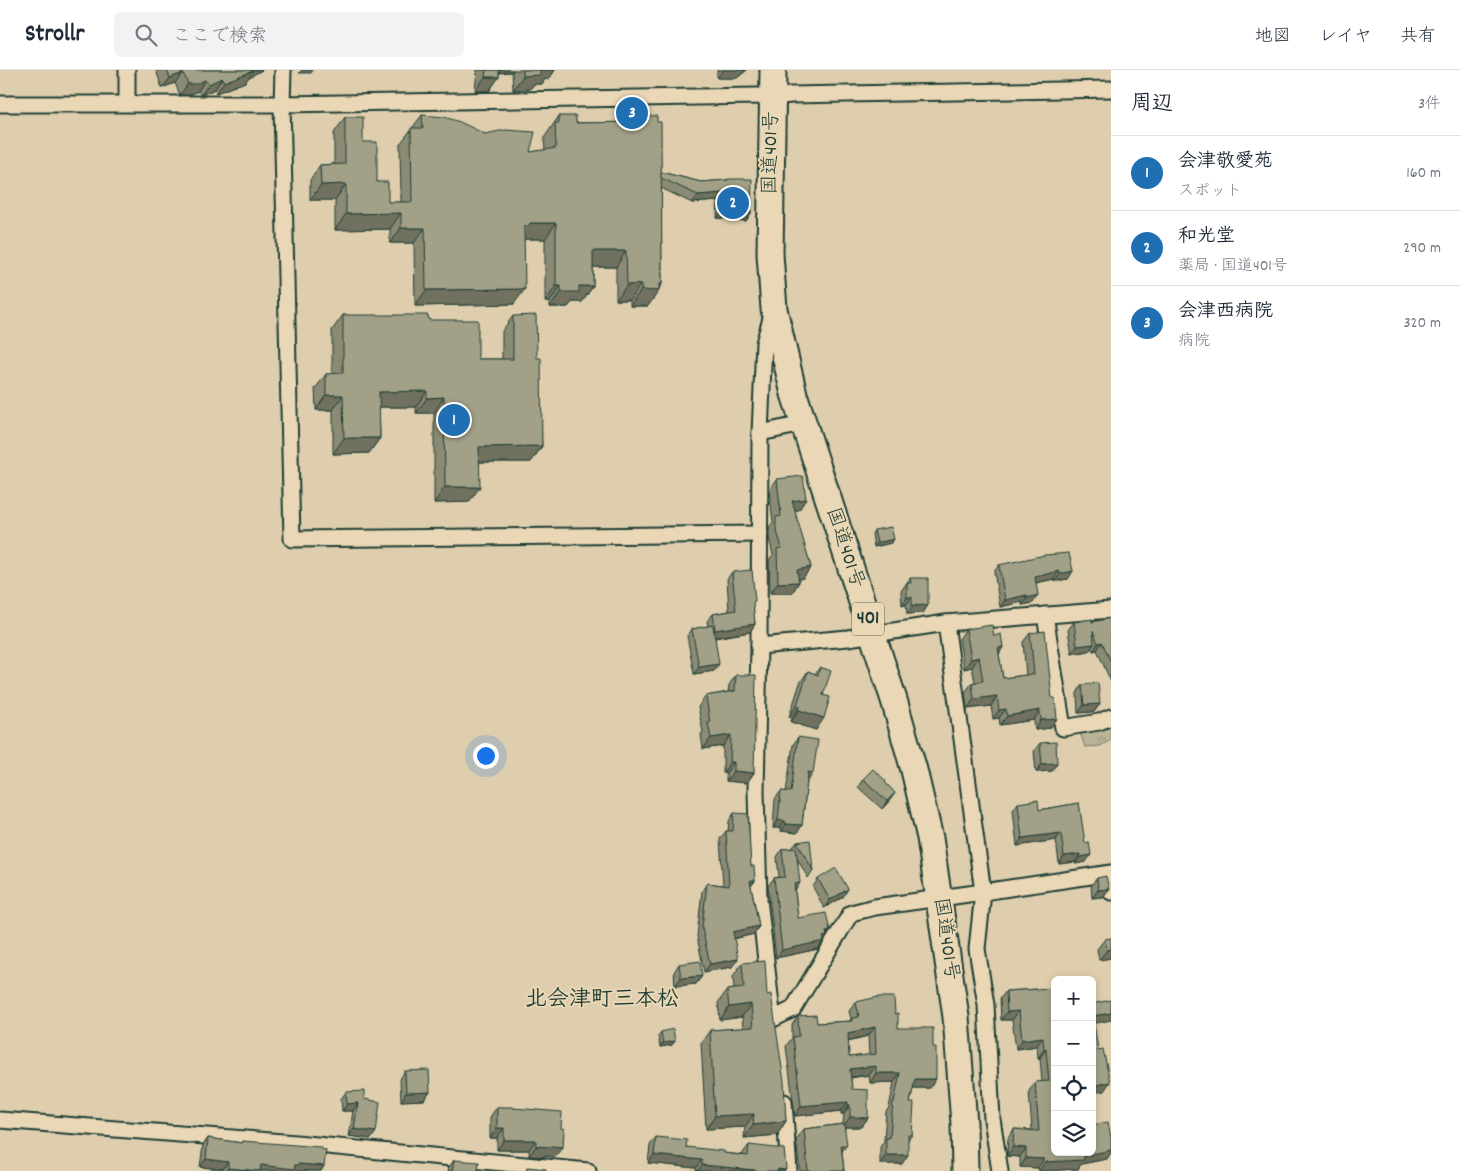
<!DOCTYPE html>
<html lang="ja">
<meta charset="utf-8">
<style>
:root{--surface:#fff;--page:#f2f2f3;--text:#1f2937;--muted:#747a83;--line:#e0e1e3;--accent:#1f6fb2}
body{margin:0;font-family:Dekko,"Klee One",sans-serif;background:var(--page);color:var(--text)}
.controls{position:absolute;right:15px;bottom:15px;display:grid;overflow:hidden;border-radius:8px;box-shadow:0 2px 8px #0003}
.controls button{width:45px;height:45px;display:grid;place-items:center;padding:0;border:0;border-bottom:1px solid var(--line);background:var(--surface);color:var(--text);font:25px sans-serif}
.you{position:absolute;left:485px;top:685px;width:18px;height:18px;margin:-12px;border:4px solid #fff;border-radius:50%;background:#1a73e8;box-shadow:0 0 0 8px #1a73e833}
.badge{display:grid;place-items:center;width:32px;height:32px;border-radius:50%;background:var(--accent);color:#fff;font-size:16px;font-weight:700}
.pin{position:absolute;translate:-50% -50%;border:2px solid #fff;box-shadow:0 1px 5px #0006}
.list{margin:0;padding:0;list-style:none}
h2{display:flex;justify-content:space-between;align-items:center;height:65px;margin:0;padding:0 20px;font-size:21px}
h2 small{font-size:16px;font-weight:400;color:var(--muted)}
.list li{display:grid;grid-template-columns:32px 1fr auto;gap:15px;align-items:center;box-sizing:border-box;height:75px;padding:0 20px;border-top:1px solid var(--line)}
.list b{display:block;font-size:19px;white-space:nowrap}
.list p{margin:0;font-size:16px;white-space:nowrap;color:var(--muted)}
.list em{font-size:16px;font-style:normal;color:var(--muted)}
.icon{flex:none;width:28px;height:28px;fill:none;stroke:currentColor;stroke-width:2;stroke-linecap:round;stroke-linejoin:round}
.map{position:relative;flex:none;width:1111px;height:1101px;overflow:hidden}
header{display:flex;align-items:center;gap:30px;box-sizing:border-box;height:70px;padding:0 25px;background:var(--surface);border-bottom:1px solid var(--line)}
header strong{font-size:24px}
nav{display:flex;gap:28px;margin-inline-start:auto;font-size:18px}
.search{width:350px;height:45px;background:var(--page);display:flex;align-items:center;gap:12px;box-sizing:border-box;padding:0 18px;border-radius:8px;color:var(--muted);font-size:19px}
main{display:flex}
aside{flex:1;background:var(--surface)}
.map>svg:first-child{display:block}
.park{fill:url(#park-tufts);stroke:#6d7866}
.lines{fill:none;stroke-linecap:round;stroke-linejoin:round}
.minor-casing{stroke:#1f3d34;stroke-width:19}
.trunk-casing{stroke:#1f3d34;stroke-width:29}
.minor{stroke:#ead7b5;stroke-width:15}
.trunk{stroke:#ead7b5;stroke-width:25}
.wall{fill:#8b8a75;stroke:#1f3d34;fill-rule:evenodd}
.shaded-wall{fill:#71715f;stroke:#1f3d34}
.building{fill:#a2a188;stroke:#1f3d34;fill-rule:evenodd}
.labels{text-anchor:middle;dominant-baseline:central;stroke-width:4;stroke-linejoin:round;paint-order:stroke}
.shield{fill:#ead7b5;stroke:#5c6b5b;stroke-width:1}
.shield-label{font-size:19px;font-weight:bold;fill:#1f3d34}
.street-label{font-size:20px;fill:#1f3d34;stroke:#ead7b5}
.quarter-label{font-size:22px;font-weight:bold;fill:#1f3d34;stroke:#ead7b5}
</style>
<header>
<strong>Strollr</strong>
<div class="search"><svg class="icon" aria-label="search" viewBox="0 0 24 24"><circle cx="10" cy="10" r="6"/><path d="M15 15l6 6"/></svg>ここで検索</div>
<nav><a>地図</a><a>レイヤ</a><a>共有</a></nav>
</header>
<main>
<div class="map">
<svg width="1111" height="1101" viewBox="0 0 1111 1101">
<defs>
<pattern id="park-tufts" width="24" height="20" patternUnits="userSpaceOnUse" patternTransform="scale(1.25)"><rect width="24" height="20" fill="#bbb397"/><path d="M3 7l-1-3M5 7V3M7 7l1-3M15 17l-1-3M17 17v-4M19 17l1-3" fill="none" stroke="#97937c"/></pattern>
</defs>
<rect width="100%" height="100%" fill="#decead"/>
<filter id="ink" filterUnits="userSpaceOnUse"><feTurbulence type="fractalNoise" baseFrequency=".02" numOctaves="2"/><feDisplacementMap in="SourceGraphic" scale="10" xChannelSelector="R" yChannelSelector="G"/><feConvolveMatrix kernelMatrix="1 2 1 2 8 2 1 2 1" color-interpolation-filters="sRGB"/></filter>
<g filter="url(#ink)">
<path class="park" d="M1111 651V670L1100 676 1085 677 1079 659Z"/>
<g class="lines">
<g class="minor-casing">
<g id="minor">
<path d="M127 0V33"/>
<path d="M283 0 282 34 757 26 773 27 791 25 1111 19"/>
<path d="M0 34H282L292 469 760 464"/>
<path d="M760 363 803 354"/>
<path d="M1045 545 1063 658 1099 652 1111 647"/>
<path d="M759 576 848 568 946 553 1111 540"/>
<path d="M1108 804 1111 822"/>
<path d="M772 943 759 829 756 722 759 576 760 363 764 273 772 245"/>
<path d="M773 949 793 939 851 843 875 837 983 822 946 553"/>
<path d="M784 1032 789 1101"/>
<path d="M0 1050 296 1073 588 1101"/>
<path d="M1000 1101 992 1049 986 935 977 879 983 822 1111 803"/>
</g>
</g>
<g class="trunk-casing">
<path id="trunk" d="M773 0 770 184 774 239 794 324 894 630 914 700 930 768 956 947 964 1054 965 1101"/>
</g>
<use href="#minor" class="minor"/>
<use href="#trunk" class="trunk"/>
</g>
<g class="wall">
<path d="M156 0H262L249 7 245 12 216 23 215 19 201 25 198 21 189 25H180L175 13 162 18Z"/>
<path d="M477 0H555L549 9H545L542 14H534L530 19 513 20 512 2 499 3V7L489 21H475Z"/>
<path d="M717 0H747L737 8H717Z"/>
<path d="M422 45 485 64 530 82 545 80 544 68 559 46 576 53 634 52 638 46 661 102 701 112 727 110 728 109 751 143 746 151 717 148 718 131 692 133 661 118 662 214 648 236H630V230H616V197H593V216L582 232H572L568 237H550V232H545V169H524L514 234 415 236 414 173H390V159L335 160V130H310V110L320 95 334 94V63L345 47 363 72 377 112 388 132H401L400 74Z"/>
<path d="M343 245 429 250 478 289H502V261L513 246 537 288 542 376 531 392H480L469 432 434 433V343H416V337H379L380 368 369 383 333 384V340H316L315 319 326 304H332V260Z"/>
<path d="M777 409 799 440H794L811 497 803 508 799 509V512L792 523H770L769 490 773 485 769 468V458L773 452 769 420Z"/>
<path d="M874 460 894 469 891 473 874 477 872 464Z"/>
<path d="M999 495 1073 501 1068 509 1055 511 1054 509 1036 513 1033 533 1022 535V532L1000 537 994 502Z"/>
<path d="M732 502 753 535 755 554 750 562 715 568 714 601 694 604 687 566 692 559 708 556 707 551 713 544 729 541 727 509Z"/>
<path d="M910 508 928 535 923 543 907 544 906 535H902L901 521Z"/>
<path d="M1111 548V612L1097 580 1093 581 1091 577 1089 581 1072 584 1068 560 1074 552H1092Z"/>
<path d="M966 559 994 566 1003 577 999 584 1003 608 1026 605 1023 572 1030 563 1050 658 1035 660 1034 650 1000 655 999 648 993 649 991 636 967 639 965 622 972 613 975 612 972 597 964 599 959 569Z"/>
<path d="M820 597 823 625 816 660 791 652 792 648 789 647 800 613 808 601 815 604Z"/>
<path d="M736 605 747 713 726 711V703H723V676L703 679 701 664 703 662 698 637 706 626 728 622 729 615Z"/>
<path d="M1082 615 1100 634 1094 642 1078 643 1077 623Z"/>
<path d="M798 667 813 703 807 711 802 755 797 763 781 761 780 758H773L775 729 781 721 786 722 793 675Z"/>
<path d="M1040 673 1052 701 1036 702 1034 681Z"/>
<path d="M863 709 885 713 895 723 890 730 882 739 858 717Z"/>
<path d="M1018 733 1039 740 1079 733 1086 792 1075 794V792L1059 794 1056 770 1017 776 1013 740Z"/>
<path d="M734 743 751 796 755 811 751 816 759 856 754 864 734 869 732 897 704 902 697 866 702 821 707 813 723 815 720 769 726 761H728L729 751Z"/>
<path d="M797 772 813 800 808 808 798 790 795 821 798 848 830 860 826 865 827 866 818 879 776 888 768 816 774 808 779 807 777 787 782 779 792 778Z"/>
<path d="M1097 808 1109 819 1103 827 1092 828 1091 815Z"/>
<path d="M818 809 843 827 824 838 813 817Z"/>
<path d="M1105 869 1111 888 1099 890 1097 879Z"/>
<path d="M742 893 767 925 786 1051 777 1065 744 1068 745 1057 706 1059 701 973 710 960 743 958 742 947 720 950 718 933 727 920 734 919 733 906Z"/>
<path d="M679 894 702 906 696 914 675 916 674 902Z"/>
<path d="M1055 918V1082L1107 1089 1081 1094 1078 1099 1039 1101 1038 1098 1020 1097V1087L1007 1086 1008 1068 1014 1059 1032 1060 1029 1021 1035 1012H1042L1040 988H1038L1037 976 1016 979 1012 950H1001L1000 929 1006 921Z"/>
<path d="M856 932 895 944 898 958 930 1018H913L910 1033 912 1065 908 1070 902 1094H880V1077L884 1071 886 1041 889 1038 894 1012 870 1013 869 1005 851 1008 852 1019 868 1048 861 1057H845L842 1082 844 1101H800L796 1070 804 1059 843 1054 844 1044H841V1041L795 1046 786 976 792 968V955L798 946 817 953 850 951 851 949 849 941ZM868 966 869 985 849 987 848 971Z"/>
<path d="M661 962 675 971 672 975 660 977 658 966Z"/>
<path d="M405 1001 430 1022 424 1030 401 1031 400 1009Z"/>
<path d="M346 1022 364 1029 371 1069 349 1066 353 1041H342L341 1029Z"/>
<path d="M497 1037 513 1038 561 1058 563 1077 555 1087 544 1086 543 1087 529 1086V1080H497V1068H490V1047Z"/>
<path d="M656 1067 686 1077 724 1083 743 1085V1083L749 1075 786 1098 784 1101H696V1098L648 1093 650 1075Z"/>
<path d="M208 1068 242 1073 243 1071 324 1096 321 1101H223V1099L200 1097 203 1075Z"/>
<path d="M454 1090 478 1101H448L449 1097Z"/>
</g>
<g class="shaded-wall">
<path d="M251 0H262L249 7 245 12 216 23 224 12Z"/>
<path d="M302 0H313L311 3H299Z"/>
<path d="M493 0H514L512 2 491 3Z"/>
<path d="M540 0H555L549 9H545L542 14H534L530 19 513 20 523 6Z"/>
<path d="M723 0H746L737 8H717Z"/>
<path d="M183 3 175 13 162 18 170 8Z"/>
<path d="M485 7H499L489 21H475Z"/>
<path d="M222 8 215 19 201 25 209 14Z"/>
<path d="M205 10 198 21 189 25H180L188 14Z"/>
<path d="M346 114 335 130H310L321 115Z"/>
<path d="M723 123 718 131 692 133 698 125Z"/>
<path d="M723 140 751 143 746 151 717 148Z"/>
<path d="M401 143 390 159 335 160 346 144Z"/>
<path d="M530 153H556L545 169H520L524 156Z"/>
<path d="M401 158H425L414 173H390Z"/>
<path d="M593 181H626L616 197H582Z"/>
<path d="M641 214 630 230H616L627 215Z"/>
<path d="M659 214H662L657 221H659L648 236H630L641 220Z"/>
<path d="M556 216H561L550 232H545Z"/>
<path d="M579 216H593L582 232H572L568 237H550L561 222Z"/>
<path d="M525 219 514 234 415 236 426 220Z"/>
<path d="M427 321 416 337H368L379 322Z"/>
<path d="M326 325H343L333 340H316Z"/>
<path d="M444 327 434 343H416L427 328Z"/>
<path d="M344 368H380L369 383 333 384Z"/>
<path d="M542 376 531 392H469L479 377Z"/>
<path d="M445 417H480L469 432 434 433Z"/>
<path d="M806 429 799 440 784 442 792 431Z"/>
<path d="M894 469 891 473 874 477 877 473Z"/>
<path d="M811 497 803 508 789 511 797 500Z"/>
<path d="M1059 501 1054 509 1029 514 1035 507Z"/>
<path d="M1073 501 1068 509 1055 511 1060 504Z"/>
<path d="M799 512 792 523H770L778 513Z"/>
<path d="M1027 525 1022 532 1000 537 1005 530Z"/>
<path d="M1038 525 1033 533 1022 535 1027 528Z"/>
<path d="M907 527H912L906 535H902Z"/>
<path d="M928 535 923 543 907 544 912 536Z"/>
<path d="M755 554 750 562 709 568 715 560Z"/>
<path d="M1102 572 1097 580 1093 581 1098 573Z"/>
<path d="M1094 574 1089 581 1072 584 1077 576Z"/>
<path d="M1003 577 997 587 998 578Z"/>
<path d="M979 587 972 597 964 599 971 589Z"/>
<path d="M719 594 714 601 694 604 699 597Z"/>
<path d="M997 626 991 636 967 639 974 629Z"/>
<path d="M1100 634 1094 642 1078 643 1084 635Z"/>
<path d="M797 635 800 636 792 648 789 647Z"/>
<path d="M1006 639 999 648 993 649 999 640Z"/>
<path d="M799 640 824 648 816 660 791 652Z"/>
<path d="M1040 640 1034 650 1000 655 1007 646Z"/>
<path d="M1057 649 1050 658 1035 660 1041 650Z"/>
<path d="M731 665 723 676 703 679 711 668Z"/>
<path d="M730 692H734L726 703H723Z"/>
<path d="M1057 693 1052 701 1036 702 1042 694Z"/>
<path d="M734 701 754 703 747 713 726 711Z"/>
<path d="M808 702 813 703 808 711 803 710Z"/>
<path d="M895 723 890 730 882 739 887 731Z"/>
<path d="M778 750 785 751 780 758H773Z"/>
<path d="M786 754 802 755 797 763 781 761Z"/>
<path d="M1061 763 1056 770 1017 776 1022 768Z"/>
<path d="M1080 784 1075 792 1059 794 1064 786Z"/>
<path d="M1091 785 1086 792 1075 794 1080 787Z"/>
<path d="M750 811H755L749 818Z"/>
<path d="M800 813 795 821 794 814Z"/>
<path d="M848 819 843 827 824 838 830 830Z"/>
<path d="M1109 819 1103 827 1092 828 1098 820Z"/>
<path d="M759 856 754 864 727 870 733 862Z"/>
<path d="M830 860 825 867 827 866 818 879 776 888 782 880 826 861Z"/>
<path d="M1111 879V888L1099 890 1107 880Z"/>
<path d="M738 889 732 897 704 902 710 894Z"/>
<path d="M702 906 696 914 675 916 681 908Z"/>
<path d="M751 934 742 947 720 950 729 937Z"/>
<path d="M1019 941 1012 950H1001L1007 942Z"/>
<path d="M1111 943V950L1092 954 1093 946Z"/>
<path d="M875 957 868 966 841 972 848 963Z"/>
<path d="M1043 967 1037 976 1016 979 1022 970Z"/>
<path d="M675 971 672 975 660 977 663 973Z"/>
<path d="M1044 979H1046L1040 988H1038Z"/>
<path d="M876 996 869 1005 844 1008 850 999Z"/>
<path d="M876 1003H900L894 1012 870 1013Z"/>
<path d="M915 1009H936L930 1018H908Z"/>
<path d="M1110 1012 1104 1021 1092 1023V1016Z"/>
<path d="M430 1022 424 1030 401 1031 406 1023Z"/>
<path d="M848 1032 841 1041 795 1046 801 1036Z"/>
<path d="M358 1033 353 1041H342L347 1034Z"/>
<path d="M848 1035H850L844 1044H841Z"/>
<path d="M754 1044 745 1057 706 1059 715 1046Z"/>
<path d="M850 1047 868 1048 861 1057H843Z"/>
<path d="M786 1051 777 1065 744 1068 753 1055Z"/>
<path d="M497 1058H504L497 1068H490Z"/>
<path d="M354 1059 376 1062 371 1069 349 1066Z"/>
<path d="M504 1070H536L529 1080H497Z"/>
<path d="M841 1075H847L839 1085Z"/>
<path d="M536 1076H551L563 1077 555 1087 544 1086 543 1087 529 1086Z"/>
<path d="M1013 1077 1026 1078 1020 1087 1007 1086Z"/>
<path d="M1111 1080V1083L1107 1089 1081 1094 1078 1099 1039 1101 1045 1092Z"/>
<path d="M654 1085 702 1090 696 1098 648 1093Z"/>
<path d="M886 1085H908L902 1094H880Z"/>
<path d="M1026 1088 1044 1089 1038 1098 1020 1097Z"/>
<path d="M206 1089 228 1092 223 1099 200 1097Z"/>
<path d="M298 1094 324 1096 321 1101H226L228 1098 261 1095H295Z"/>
<path d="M702 1095 755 1100 754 1101H697Z"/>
<path d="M778 1099 785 1100 784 1101H776Z"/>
</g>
<g class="building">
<path d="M167 0H252L253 1 224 12 222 8 209 14 205 10 196 14H188L183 3 170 8Z"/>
<path d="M486 0H499V7H485Z"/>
<path d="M523 0H540V5L523 6Z"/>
<path d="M422 45 444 47 460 52 485 64 505 60 535 62 530 82 556 78 555 53H559V46H576V53L638 52V46H657V52H661L662 214H659V221L641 220V214L627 215 626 181H593V216H579V222H561V216H556V153H530L529 156H524L525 219 426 220 425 158H401V143L346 144V114L321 115 320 95 345 94V47H363V72H377V112H388V132H412L411 58H423Z"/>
<path d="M661 102 701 112 728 110V109H752L751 143 723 140V123L698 125 661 108Z"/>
<path d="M343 245H428L429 250H478V289H513V246L536 245 537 288H541L542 376 479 377 480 417H445L444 327 427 328V321L379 322 380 368H344L343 325H326V304L343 303Z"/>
<path d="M803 406 806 429 792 431 811 497 797 500 799 512 778 513 777 479 782 478 776 458V447L781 446 777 409Z"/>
<path d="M891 457 894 469 877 473 874 460Z"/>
<path d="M1069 483 1073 501 1060 504 1059 501 1035 507 1038 525 1027 528V525L1005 530 999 495 1045 485Z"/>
<path d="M752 500 755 531 753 532 755 554 715 560 713 544 736 540 732 502Z"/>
<path d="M910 508H928V535L912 536V527H907V513H911Z"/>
<path d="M1111 548V592L1102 572 1098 573 1093 561 1094 574 1077 576 1074 552 1092 549V552Z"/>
<path d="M713 555 719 594 699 597 692 559Z"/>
<path d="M992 555 994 566 1001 564 1003 577 998 578 1003 608 1034 604 1030 563 1045 561 1052 628H1055L1057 649 1041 650 1040 640 1007 646 1006 639 999 640 997 626 974 629 972 613 983 611 979 587 971 589 966 559Z"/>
<path d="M820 597 831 601 823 625 830 627 824 648 799 640 800 636 797 635 808 601 818 605Z"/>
<path d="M736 605H756L754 703 734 701V692H730L731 665 711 668 708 653H710L706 626 735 621Z"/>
<path d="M1098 613 1100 634 1084 635 1082 615Z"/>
<path d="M798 667 818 670 813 703 808 702 802 755 786 754 785 751 778 750 781 721 791 722Z"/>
<path d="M1056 672 1057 693 1042 694 1040 673Z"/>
<path d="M873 699 886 711 885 712 895 723 887 731 863 709Z"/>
<path d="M1038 730 1039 740 1079 733 1085 773 1089 772 1091 785 1080 787V784L1064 786 1061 763 1022 768 1018 733Z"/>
<path d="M734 743 748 744 751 796H754L755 811H750L759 856 733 862 738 889 710 894 702 858 707 813 729 816 726 761H733Z"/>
<path d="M810 770 813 800 797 772Z"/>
<path d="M796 778 800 813 794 814 798 848 826 843 830 860 826 861 827 866 823 867 824 871 782 880 774 808 785 807 782 779Z"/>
<path d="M836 798 848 819 830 830 818 809Z"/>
<path d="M1106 806 1109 819 1098 820 1097 808Z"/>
<path d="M1111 868V879L1107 880 1105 869Z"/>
<path d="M700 891 702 906 681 908 679 894Z"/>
<path d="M765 891 767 925 771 924 784 1012 786 1051 753 1055 754 1044 715 1046 710 960 753 957 751 934 729 937 727 920 744 918 742 893Z"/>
<path d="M1055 918V1082H1092V1055L1108 1052 1111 1068V1080L1084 1086V1090L1045 1092 1044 1089 1026 1088V1078L1013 1077 1014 1059 1039 1061 1035 1012 1049 1011 1046 979H1044L1043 967 1022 970 1019 941 1007 942 1006 921Z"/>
<path d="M878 927H894L895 944 898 943V958H933V977H936V1009H915L910 1033H914L912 1065H908V1085H886V1068H889V1065H890L893 1032H894L900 1003H876V996L850 999 852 1019 868 1020V1048L850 1047V1035H848V1032L801 1036 793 967 799 966 798 946 816 945 817 953 852 951V948L859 947 856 932ZM875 957 876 984 849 987 848 963Z"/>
<path d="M1111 930V943L1093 946 1098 980 1103 979 1110 1012 1092 1016V934Z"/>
<path d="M673 959 675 971 663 973 661 962Z"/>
<path d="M429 1000 430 1022 406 1023 405 1001Z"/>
<path d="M364 1021V1029L380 1032 376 1062 354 1059 358 1033 347 1034 346 1022Z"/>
<path d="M497 1037H513V1038L562 1042 561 1058 564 1059 563 1077 551 1076 550 1077 536 1076V1070H504V1058H497Z"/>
<path d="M844 1054 847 1075H841L844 1101H808L804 1059Z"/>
<path d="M656 1067 687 1070 686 1077 724 1081V1083L748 1086 749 1075 784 1079 786 1098 785 1100 778 1099V1101H755V1100L702 1095V1090L654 1085Z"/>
<path d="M208 1068 242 1073 243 1071 321 1077V1079L326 1080 324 1096 298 1094V1095H295L294 1099 261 1095 260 1101 228 1098V1092L206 1089Z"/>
<path d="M454 1090 479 1092 478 1101H452Z"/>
<path d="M527 1097 546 1099V1101H526Z"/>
</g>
</g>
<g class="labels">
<rect class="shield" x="852" y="532.5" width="32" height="33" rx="4"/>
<g class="shield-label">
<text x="868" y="549">401</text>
</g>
<g class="street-label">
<text transform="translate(772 83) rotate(-89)">国道401号</text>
<text transform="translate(844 478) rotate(72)">国道401号</text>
<text transform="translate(945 869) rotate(82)">国道401号</text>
</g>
<g class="quarter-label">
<text x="602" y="930">北会津町三本松</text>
</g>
</g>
</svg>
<div class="controls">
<button>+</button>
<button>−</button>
<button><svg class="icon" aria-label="locate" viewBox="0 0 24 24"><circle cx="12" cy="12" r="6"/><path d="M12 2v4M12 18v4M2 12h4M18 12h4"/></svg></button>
<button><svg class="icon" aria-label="layers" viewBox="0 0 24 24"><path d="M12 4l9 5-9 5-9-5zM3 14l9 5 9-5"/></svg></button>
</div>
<div class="you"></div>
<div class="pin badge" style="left:454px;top:350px">1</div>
<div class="pin badge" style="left:733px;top:133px">2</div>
<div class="pin badge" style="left:632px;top:43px">3</div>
</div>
<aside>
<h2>周辺<small>3件</small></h2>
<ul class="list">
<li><span class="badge">1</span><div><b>会津敬愛苑</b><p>スポット</p></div><em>160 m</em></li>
<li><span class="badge">2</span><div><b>和光堂</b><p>薬局 · 国道401号</p></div><em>290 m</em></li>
<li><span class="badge">3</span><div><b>会津西病院</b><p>病院</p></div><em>320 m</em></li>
</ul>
</aside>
</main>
